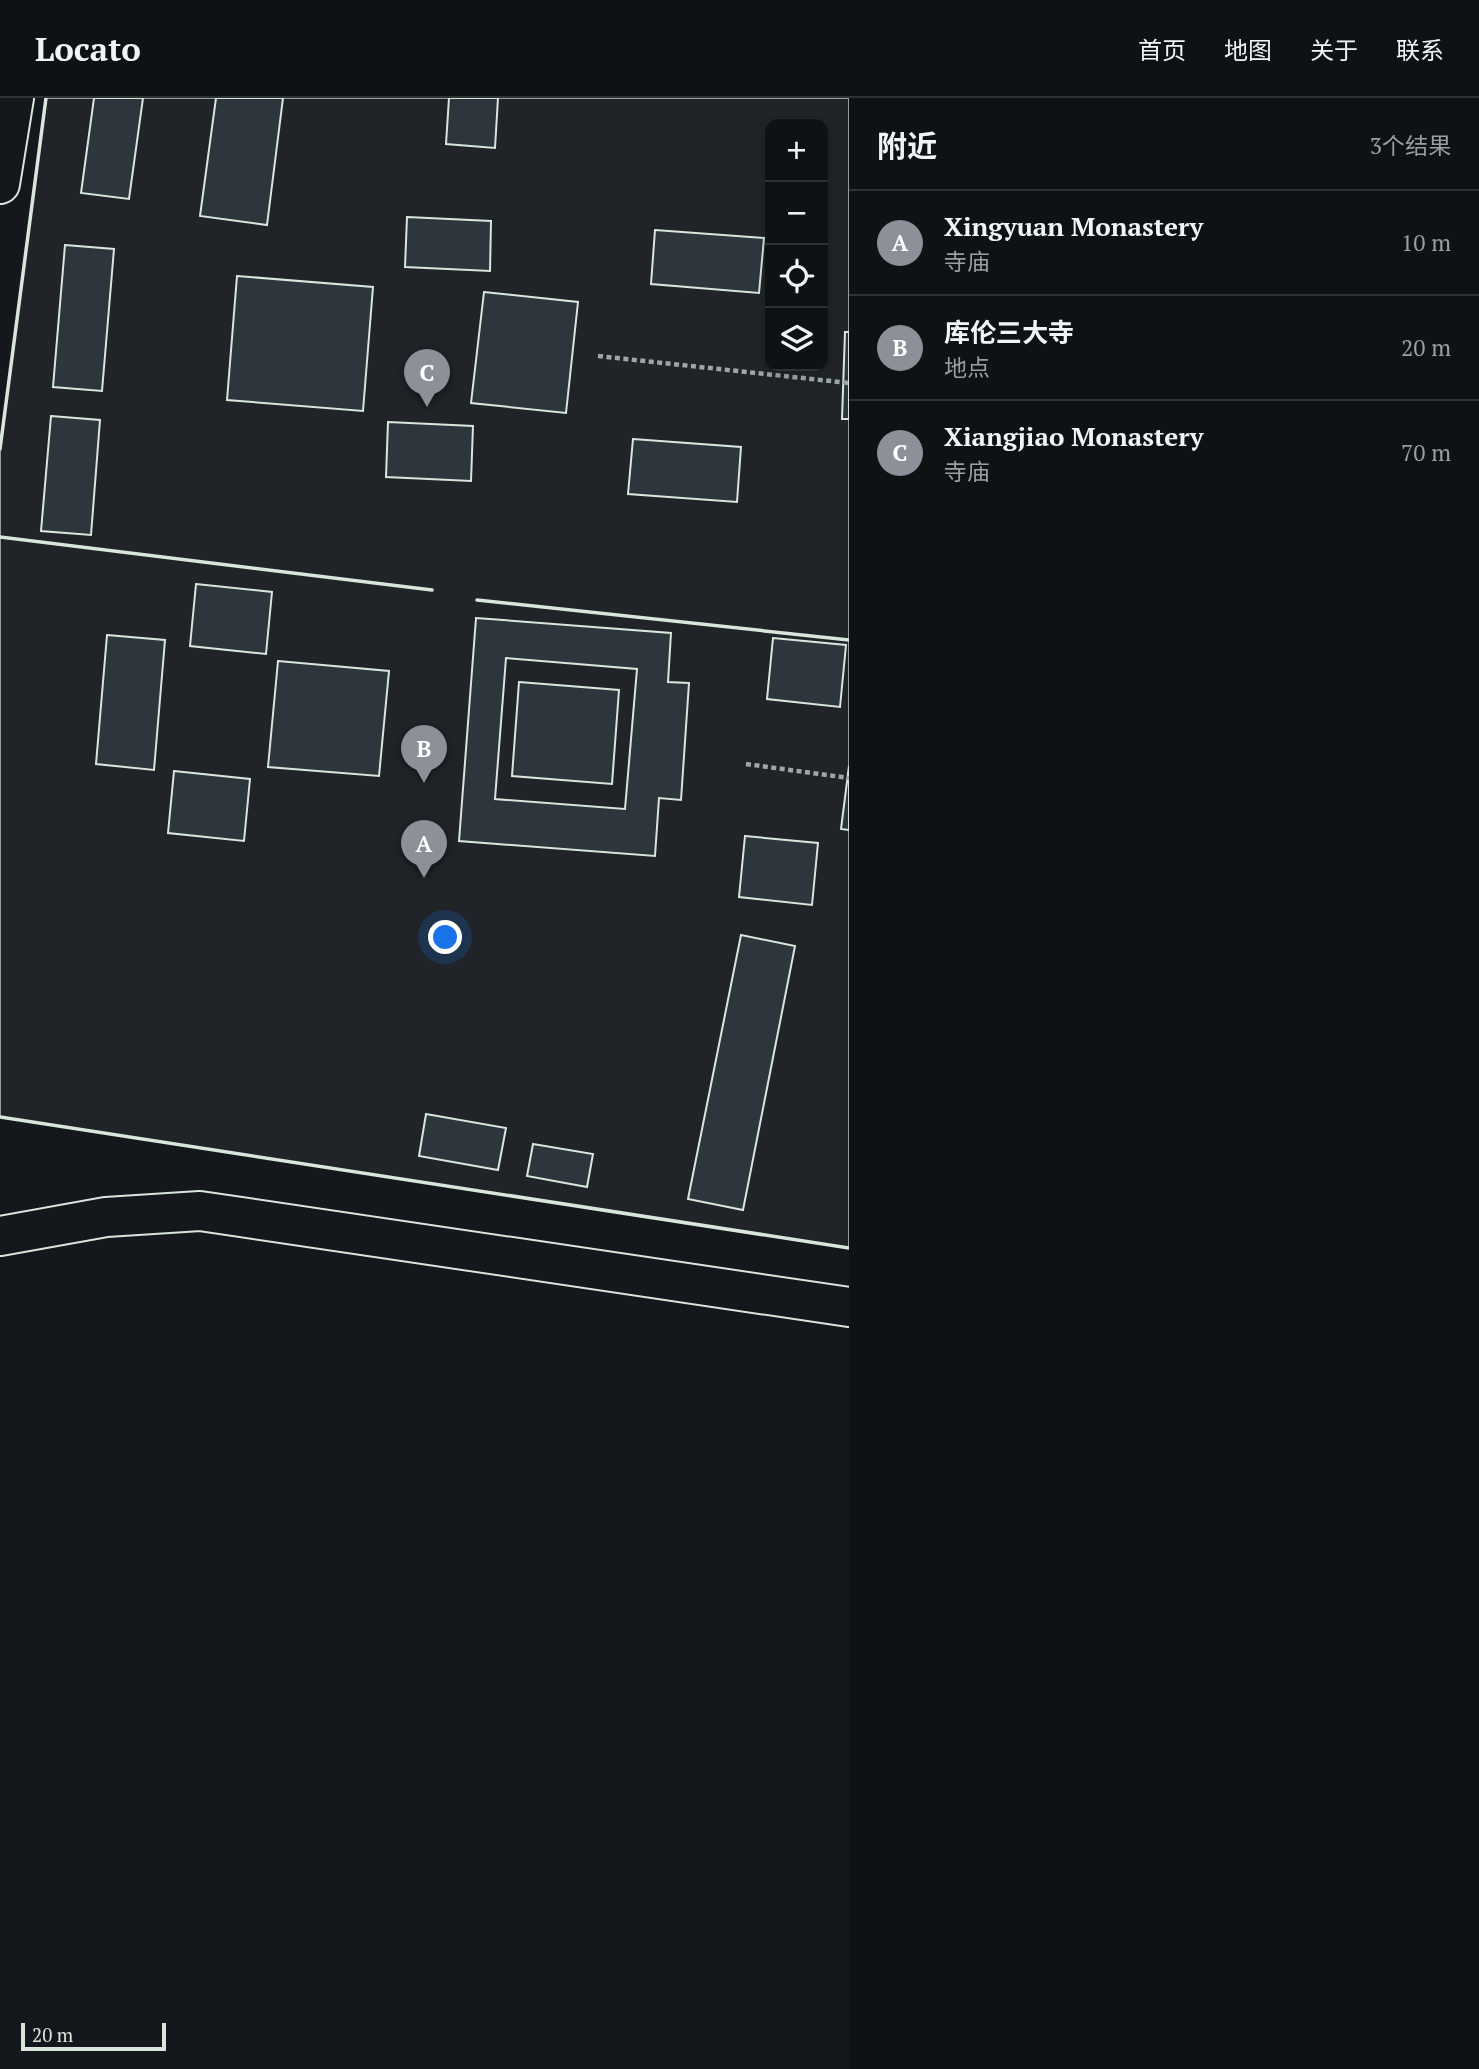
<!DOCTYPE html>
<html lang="zh">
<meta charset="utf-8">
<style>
:root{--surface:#0f1215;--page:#1d2022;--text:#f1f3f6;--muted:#9b9ea0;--line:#2f3234;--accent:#8c9099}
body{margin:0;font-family:"PT Serif","Noto Sans SC",serif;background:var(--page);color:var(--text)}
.controls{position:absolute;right:21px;top:21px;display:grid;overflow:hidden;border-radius:14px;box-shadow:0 4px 10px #0003}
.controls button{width:63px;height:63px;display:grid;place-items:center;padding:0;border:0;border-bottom:2px solid var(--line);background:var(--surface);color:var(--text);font:35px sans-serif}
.scale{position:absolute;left:21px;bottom:18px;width:145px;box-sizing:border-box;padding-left:7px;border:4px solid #d8e6dc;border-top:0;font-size:19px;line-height:24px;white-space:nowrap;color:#d8e6dc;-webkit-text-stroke:5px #14181c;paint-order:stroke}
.you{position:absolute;left:446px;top:840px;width:24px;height:24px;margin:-18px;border:5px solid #fff;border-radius:50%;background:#1a73e8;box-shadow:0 0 0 10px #1a73e833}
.badge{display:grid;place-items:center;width:46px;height:46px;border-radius:50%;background:var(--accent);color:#fff;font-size:23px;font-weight:700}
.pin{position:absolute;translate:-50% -58px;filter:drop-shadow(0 2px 4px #0008)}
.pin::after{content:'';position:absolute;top:37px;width:24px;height:21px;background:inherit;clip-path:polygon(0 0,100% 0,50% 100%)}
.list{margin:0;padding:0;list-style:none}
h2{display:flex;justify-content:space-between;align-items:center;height:91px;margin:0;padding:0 28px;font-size:30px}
h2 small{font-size:23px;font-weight:400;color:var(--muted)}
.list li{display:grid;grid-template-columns:46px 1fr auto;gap:21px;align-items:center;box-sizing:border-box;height:105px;padding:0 28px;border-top:2px solid var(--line)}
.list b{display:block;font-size:26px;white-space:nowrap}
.list p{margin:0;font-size:23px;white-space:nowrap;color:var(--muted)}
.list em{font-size:23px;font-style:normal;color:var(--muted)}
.icon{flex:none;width:38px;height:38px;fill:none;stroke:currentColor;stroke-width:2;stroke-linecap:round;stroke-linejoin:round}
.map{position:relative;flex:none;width:849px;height:1971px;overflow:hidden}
header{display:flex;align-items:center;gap:42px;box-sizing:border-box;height:98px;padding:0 35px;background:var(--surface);border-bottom:2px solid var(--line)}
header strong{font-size:33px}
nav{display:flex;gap:38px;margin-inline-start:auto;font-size:24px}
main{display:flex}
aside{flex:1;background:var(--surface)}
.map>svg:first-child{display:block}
.green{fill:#202428;stroke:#939e99;stroke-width:2;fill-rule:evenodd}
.building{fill:#2c363c;stroke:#d8e6dc;stroke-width:2;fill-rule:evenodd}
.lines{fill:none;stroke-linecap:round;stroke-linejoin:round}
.minor-casing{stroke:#d8e6dc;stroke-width:42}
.path{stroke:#9da8a2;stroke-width:4.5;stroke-dasharray:5 3.5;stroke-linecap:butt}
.minor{stroke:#14181c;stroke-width:38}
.wall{stroke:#d8e6dc;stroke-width:3.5}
</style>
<header>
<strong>Locato</strong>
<nav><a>首页</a><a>地图</a><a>关于</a><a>联系</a></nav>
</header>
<main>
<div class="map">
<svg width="849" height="1971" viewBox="0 0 849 1971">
<rect width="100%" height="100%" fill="#14181c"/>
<path class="green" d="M46 0H849V1150L0 1019V351ZM770 26H823V268H770Z"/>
<g class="building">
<path d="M94 0H143L129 101 81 95Z"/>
<path d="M216 0H283L267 127 200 118Z"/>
<path d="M449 0H498L495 50 446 46Z"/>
<path d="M407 119 491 123 490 173 405 169Z"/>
<path d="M655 132 764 140 759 195 651 186Z"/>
<path d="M65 147 114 151 102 293 53 289Z"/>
<path d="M237 178 373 189 363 313 227 302Z"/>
<path d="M484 194 578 204 566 315 471 305Z"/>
<path d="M845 234H849V321H842Z"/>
<path d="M51 318 100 322 91 437 41 433Z"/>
<path d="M388 324 473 328 471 383 386 379Z"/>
<path d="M633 341 741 349 737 404 628 396Z"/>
<path d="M196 486 272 494 266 556 190 548Z"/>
<path d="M476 520 671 535 668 584 689 585 681 702 659 700 655 758 459 743ZM506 560 637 571 625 711 495 701Z"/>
<path d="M107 537 165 542 154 672 96 666Z"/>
<path d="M773 540 846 547 840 609 767 601Z"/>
<path d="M278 563 389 573 379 678 268 669Z"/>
<path d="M519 584 619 592 612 686 512 678Z"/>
<path d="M849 668V732L841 731Z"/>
<path d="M174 673 250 681 244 743 168 735Z"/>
<path d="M745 738 818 745 812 807 739 799Z"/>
<path d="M741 837 795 848 743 1112 688 1101Z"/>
<path d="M426 1016 506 1030 498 1072 419 1058Z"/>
<path d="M533 1046 593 1056 587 1089 527 1078Z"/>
</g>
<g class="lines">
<g class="minor-casing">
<g id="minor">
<path d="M0 86 14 0"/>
<path d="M0 1138 106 1119 200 1113 849 1209"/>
</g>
</g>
<g class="path">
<path d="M598 258 849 285"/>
<path d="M746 666 849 680"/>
</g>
<use href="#minor" class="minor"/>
<g class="wall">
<path d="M0 351 46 0"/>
<path d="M0 439 432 492"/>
<path d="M477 502 849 542"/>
<path d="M0 1019 849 1150"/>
</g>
</g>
</svg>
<div class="controls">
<button>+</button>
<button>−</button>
<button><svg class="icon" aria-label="locate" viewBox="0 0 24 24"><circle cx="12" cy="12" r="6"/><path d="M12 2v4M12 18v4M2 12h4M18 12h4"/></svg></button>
<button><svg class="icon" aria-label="layers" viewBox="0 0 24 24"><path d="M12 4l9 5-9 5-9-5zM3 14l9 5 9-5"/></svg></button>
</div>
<div class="scale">20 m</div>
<div class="you"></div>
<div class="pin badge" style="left:424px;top:780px">A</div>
<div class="pin badge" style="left:424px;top:685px">B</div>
<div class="pin badge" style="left:427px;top:309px">C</div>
</div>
<aside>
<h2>附近<small>3个结果</small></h2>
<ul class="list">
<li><span class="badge">A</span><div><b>Xingyuan Monastery</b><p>寺庙</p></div><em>10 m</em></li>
<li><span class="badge">B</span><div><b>库伦三大寺</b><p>地点</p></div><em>20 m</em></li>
<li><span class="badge">C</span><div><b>Xiangjiao Monastery</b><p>寺庙</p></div><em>70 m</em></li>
</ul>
</aside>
</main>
